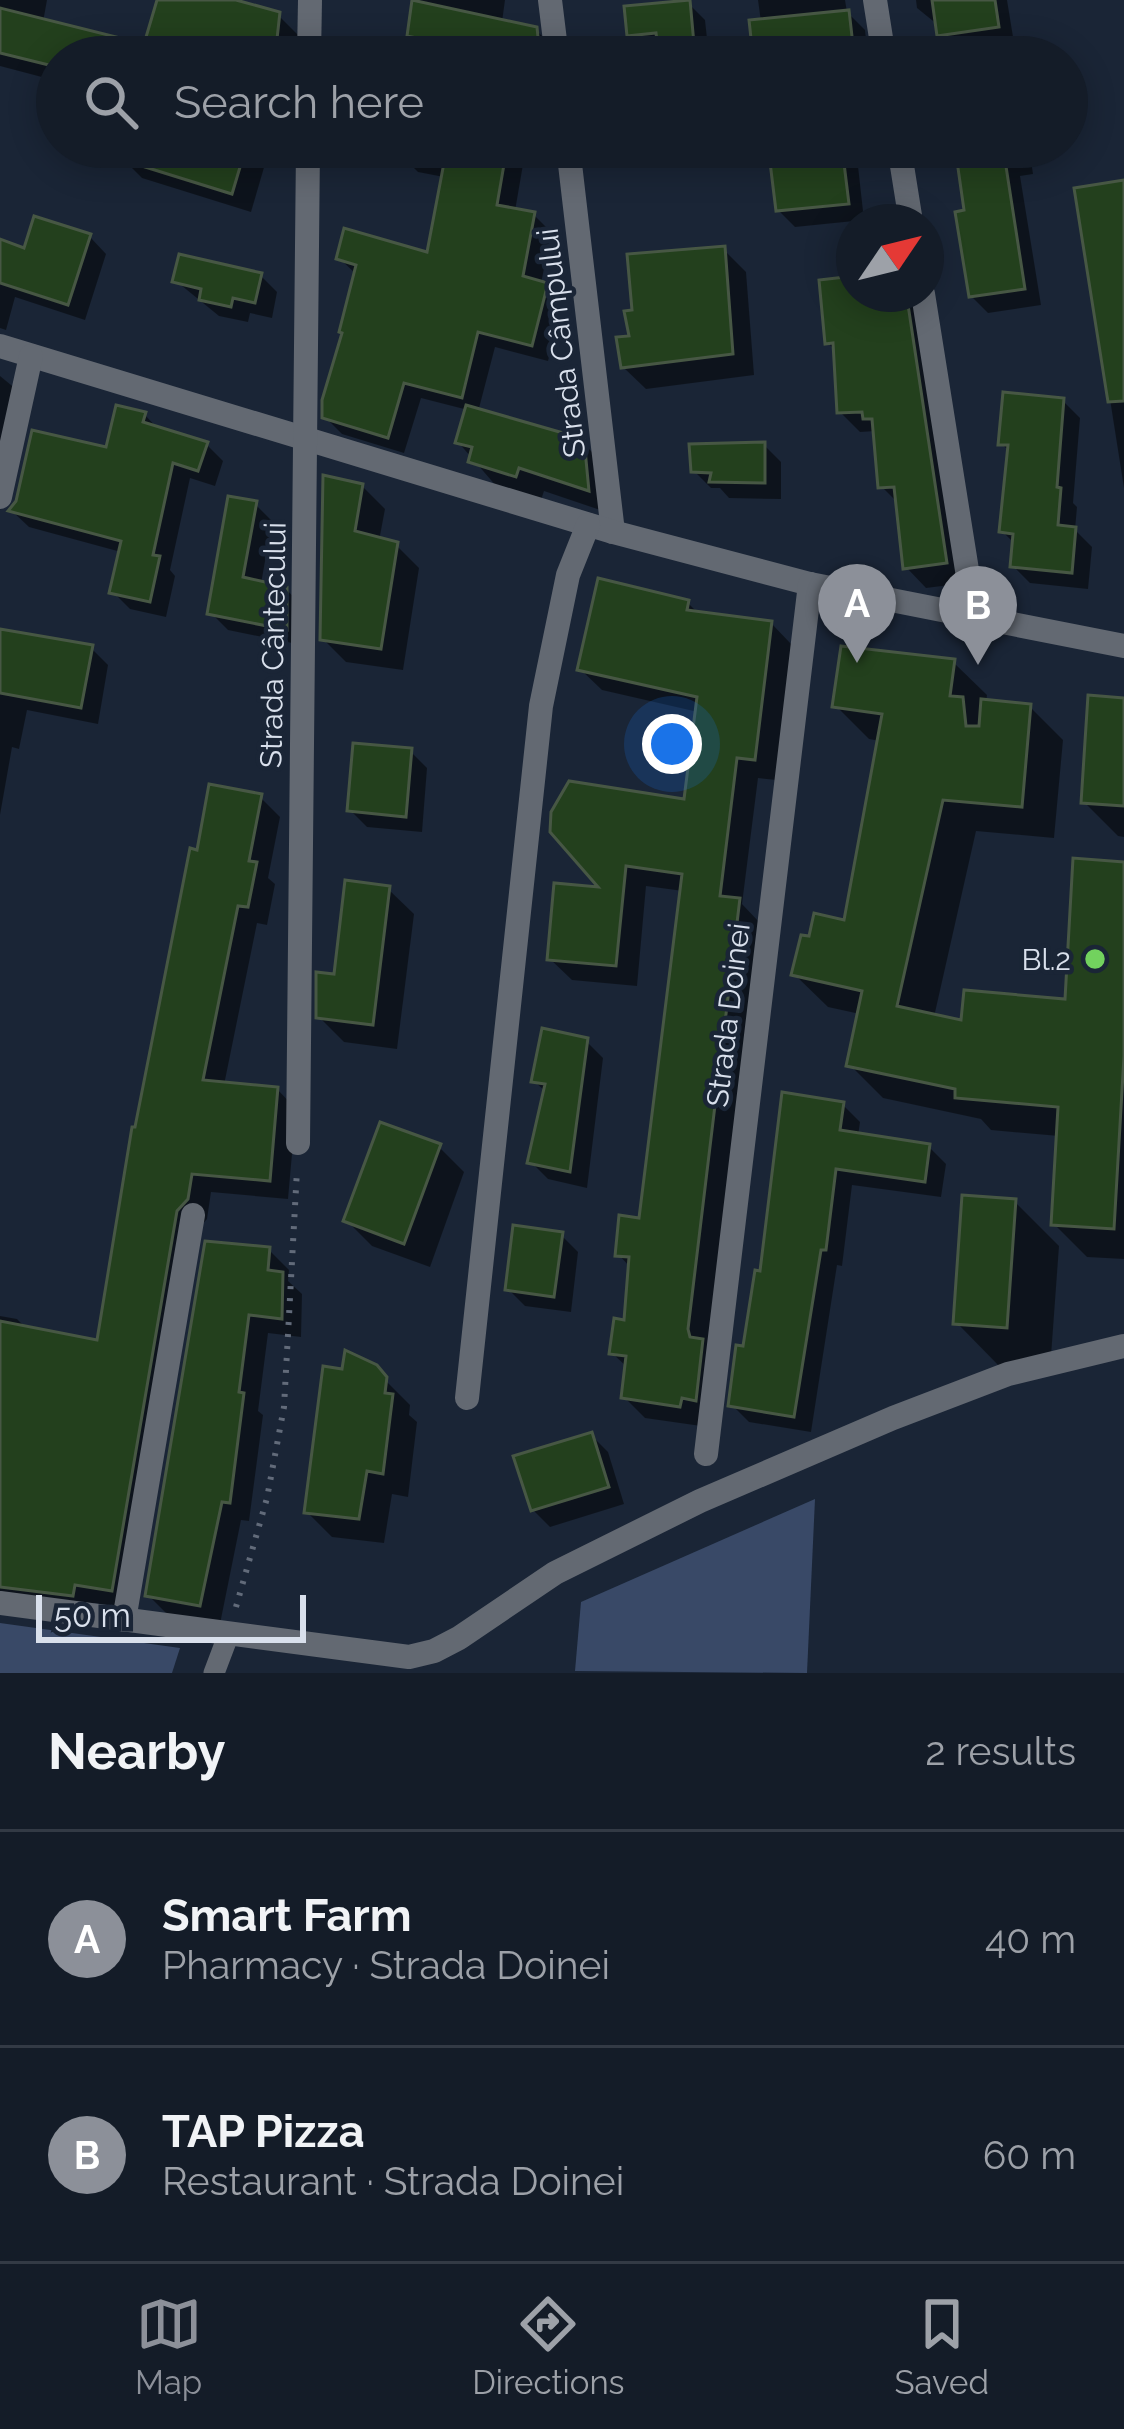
<!DOCTYPE html>
<meta charset="utf-8">
<style>
:root{--surface:#141c28;--page:#212934;--text:#f1f3f6;--muted:#9da1a8;--line:#333a45;--accent:#8c9099}
body{margin:0;font-family:Raleway,sans-serif;background:var(--page);color:var(--text)}
.compass{position:absolute;left:836px;top:204px;width:108px;height:108px;border-radius:50%;background:var(--surface);box-shadow:0 6px 30px #0003;rotate:55deg}
.scale{position:absolute;left:36px;bottom:30px;width:270px;box-sizing:border-box;padding-left:12px;border:6px solid #d9e0ec;border-top:0;font-size:33px;line-height:42px;white-space:nowrap;color:#d9e0ec;-webkit-text-stroke:9px #1a2536;paint-order:stroke}
.you{position:absolute;left:672px;top:744px;width:42px;height:42px;margin:-30px;border:9px solid #fff;border-radius:50%;background:#1a73e8;box-shadow:0 0 0 18px #1a73e833}
.badge{display:grid;place-items:center;width:78px;height:78px;border-radius:50%;background:var(--accent);color:#fff;font-size:39px;font-weight:700}
.pin{position:absolute;translate:-50% -99px;filter:drop-shadow(0 3px 6px #0008)}
.pin::after{content:'';position:absolute;top:63px;width:42px;height:36px;background:inherit;clip-path:polygon(0 0,100% 0,50% 100%)}
.list{margin:0;padding:0;list-style:none}
h2{display:flex;justify-content:space-between;align-items:center;height:156px;margin:0;padding:0 48px;font-size:51px}
h2 small{font-size:39px;font-weight:400;color:var(--muted)}
.list li{display:grid;grid-template-columns:78px 1fr auto;gap:36px;align-items:center;box-sizing:border-box;height:216px;padding:0 48px;border-top:3px solid var(--line)}
.list b{display:block;font-size:45px;white-space:nowrap}
.list p{margin:0;font-size:39px;white-space:nowrap;color:var(--muted)}
.list em{font-size:39px;font-style:normal;color:var(--muted)}
.icon{flex:none;width:66px;height:66px;fill:none;stroke:currentColor;stroke-width:2;stroke-linecap:round;stroke-linejoin:round}
.map{position:relative;flex:none;width:1124px;height:1673px;overflow:hidden}
.search{position:absolute;background:var(--surface);box-shadow:0 6px 30px #0003;left:36px;right:36px;top:36px;height:132px;display:flex;align-items:center;gap:30px;box-sizing:border-box;padding:0 42px;border-radius:66px;color:var(--muted);font-size:45px}
.sheet{height:588px;background:var(--surface)}
nav{display:flex;justify-content:space-around;align-items:center;box-sizing:border-box;height:168px;border-top:3px solid var(--line);background:var(--surface);font-size:33px;color:var(--muted)}
nav a{display:grid;justify-items:center;gap:6px}
nav .on{color:var(--accent)}
.map>svg:first-child{display:block}
.green{fill:#394967}
.shadow{fill:#0007}
.building{fill:#23401d;stroke:#475744;stroke-width:3}
.lines{fill:none;stroke-linecap:round;stroke-linejoin:round}
.path{stroke:#626b7a;stroke-width:6;stroke-dasharray:3 9;stroke-linecap:butt}
.service{stroke:#636972;stroke-width:21}
.minor{stroke:#636972;stroke-width:24}
.poi-dot{fill:#72d25e;stroke:#1a2536;stroke-width:4.5}
.labels{text-anchor:middle;dominant-baseline:central;stroke-width:9;stroke-linejoin:round;paint-order:stroke}
.street-label{font-size:30px;fill:#d9e0ec;stroke:#1a2536}
.poi-label{font-size:30px;fill:#d9e0ec;stroke:#1a2536;text-anchor:end}
</style>
<div class="map">
<svg width="1124" height="1673" viewBox="0 0 1124 1673">
<rect width="100%" height="100%" fill="#1a2536"/>
<g class="green">
<path d="M815 1499 807 1673 575 1671 581 1602Z"/>
<path d="M0 1623 180 1648 172 1673H0Z"/>
</g>
<g class="shadow">
<path d="M0 0H47L43 22 147 45 160 0H232L278 15 298 35 295 57H57V81L0 66Z"/>
<path d="M413 0H505L502 22 535 29 553 47 554 57H450L427 52 410 35Z"/>
<path d="M758 0H845L847 12 865 30 868 57H756L752 23 761 22Z"/>
<path d="M916 0H1007L1014 43 997 46 998 57H942L938 25 917 8Z"/>
<path d="M688 3 705 20 709 57H640L639 44 630 35Z"/>
<path d="M338 43 393 53 397 57H335Z"/>
<path d="M126 147H270L251 212 142 178 122 158Z"/>
<path d="M403 147H526L515 211 534 215 551 232 541 284 564 302 548 361 495 347 478 412 582 442 608 468 612 514 544 491 541 500 497 487 458 442 468 410 421 398 404 453 342 434 325 417 357 275 339 258 429 255 444 177 418 172 401 155Z"/>
<path d="M772 147H847L848 157 858 166 864 220 795 227 778 210Z"/>
<path d="M958 147H1029L1033 174 1020 176 1041 305 988 313 971 296 967 213Z"/>
<path d="M1124 183V488L1077 190Z"/>
<path d="M90 237 106 254 85 320 15 297 6 330 0 328V243L26 251Z"/>
<path d="M724 250 746 272 754 375 646 389 623 367 633 339Z"/>
<path d="M260 275 277 292 272 318 250 313 248 322 219 316 176 281Z"/>
<path d="M854 279V294L919 295 966 583 926 588 906 567 899 504 881 486 876 431 860 432 840 412 836 351 828 343Z"/>
<path d="M0 376 22 394 0 510Z"/>
<path d="M1063 401 1080 418 1073 503 1077 507 1075 530 1092 547 1088 589 1030 583 1013 566 1015 544 1002 531 1010 452 1001 443Z"/>
<path d="M144 414 160 431 206 444 223 461 215 486 190 478 170 570 175 576 166 617 130 609 113 592 121 552 29 527 12 511 108 450Z"/>
<path d="M764 445 781 462V499L729 498 720 488H711L694 471Z"/>
<path d="M362 486 385 509 379 541 396 545 419 568 403 670 346 662 323 639Z"/>
<path d="M255 504 272 521 261 584 286 589 303 607 302 645 228 630 211 613Z"/>
<path d="M687 602 699 614 771 623 792 645 776 780 758 778 742 904 760 923 701 1426 645 1418 624 1397 628 1368 612 1353 626 1323 631 1268 618 1254 642 1221 683 891 646 886 637 986 572 980 550 959 605 891 553 831 687 802 698 712 602 690 580 669Z"/>
<path d="M0 631 91 648 108 665 98 724 27 710 19 749 12 747 0 815Z"/>
<path d="M953 662 987 695 986 702 1030 707 1063 740 1054 838 976 831 934 1017 964 1023 1067 1002 1124 865V1259L1087 1257 1054 1224 1059 1136 991 1130 981 1119 883 1098 850 1065 860 1014 828 1007 794 974 846 923 880 741 869 739 836 706Z"/>
<path d="M1124 701V837L1118 836 1084 802Z"/>
<path d="M410 751 427 768 422 832 367 827 350 810Z"/>
<path d="M260 797 280 817 268 878 275 884 267 925 257 923 224 1085 277 1089 296 1109 288 1199 211 1192 207 1219 196 1231 131 1609 94 1603 92 1614 0 1597V1316L17 1319 28 1330 99 1344 199 853Z"/>
<path d="M388 889 414 914 397 1049 344 1042 319 1017 337 977Z"/>
<path d="M586 1041 603 1058 587 1188 548 1179 531 1162 546 1092 534 1081Z"/>
<path d="M843 1105 860 1122 858 1136 929 1147 946 1164 941 1197 852 1185 842 1266 837 1265 811 1432 749 1422 732 1405 763 1274Z"/>
<path d="M439 1147 464 1172 430 1267 372 1246 346 1220Z"/>
<path d="M1015 1202 1059 1246 1050 1370 1000 1367 957 1323Z"/>
<path d="M561 1235 578 1252 571 1312 525 1306 508 1289Z"/>
<path d="M269 1250 289 1270 288 1281 302 1294 301 1337 268 1333 258 1411 263 1415 249 1521 241 1520 220 1624 168 1615 148 1595Z"/>
<path d="M384 1379 410 1405 409 1415 417 1422 408 1497 392 1494 384 1543 332 1537 307 1512Z"/>
<path d="M591 1435 608 1452 624 1504 550 1527 533 1510Z"/>
</g>
<g class="building">
<path d="M157 0H236L280 12 275 57H57V67L0 53V8L144 44Z"/>
<path d="M412 0 537 27 540 57H508L407 36Z"/>
<path d="M690 0 695 55 659 57 656 33 627 36 624 6Z"/>
<path d="M932 0H995L999 27 937 36Z"/>
<path d="M849 10 854 54 753 57 749 20Z"/>
<path d="M104 147H246L232 194 103 154Z"/>
<path d="M447 147H507L497 205 535 212 523 276 548 283 532 346 478 332 462 398 404 383 388 438 322 418V400L342 333 339 332 356 265 336 259 344 228 427 252Z"/>
<path d="M842 147 849 204 776 211 769 154Z"/>
<path d="M955 147H1003L1025 289 969 297 955 212 964 210Z"/>
<path d="M1124 180V401L1108 402 1074 188Z"/>
<path d="M34 216 91 234 68 305 0 283V239L24 248Z"/>
<path d="M725 246 733 354 621 368 616 337 629 336 624 311 632 310 627 254Z"/>
<path d="M179 254 262 273 255 303 233 298 231 307 199 300 201 289 172 282Z"/>
<path d="M854 276V294H902L903 298H907L947 563 903 569 894 487 878 488 872 419H863L862 412 837 413 833 343 825 344 819 280Z"/>
<path d="M1003 392 1064 398 1057 487 1061 488 1058 525 1076 527 1072 573 1010 567 1013 534 999 532 1008 445H998Z"/>
<path d="M116 405 146 412 143 422 208 442 198 471 173 463 153 555 160 556 150 602 109 593 121 541 8 511 16 501 32 430 106 447Z"/>
<path d="M466 405 584 439 589 491 519 468 516 477 468 462 472 447 455 443Z"/>
<path d="M765 442V483L709 482 711 473 691 472 689 444Z"/>
<path d="M323 475 363 484 355 531 398 542 381 649 320 640Z"/>
<path d="M228 496 257 501 243 577 287 587V630L207 614Z"/>
<path d="M598 578 689 600 687 610 772 621 755 760 737 758 720 896 740 898 688 1329 690 1337 703 1339 696 1401 682 1398 680 1407 621 1398 626 1356 609 1354 614 1318 624 1320 629 1257 615 1256 619 1215 639 1218 682 874 626 866 616 966 547 960 554 883 598 887 550 832 551 812 569 781 684 799 697 697 577 670Z"/>
<path d="M0 629 93 645 81 708 0 693Z"/>
<path d="M841 646 955 659 950 696 963 697 966 726H979L981 699 1031 704 1022 807 943 800 897 1006 961 1020 964 990 1065 999 1073 858 1124 862V1056L1114 1229 1051 1225 1058 1107 955 1098V1089L846 1066 862 991 791 975 801 935 809 936 814 913 844 920 882 714 832 707Z"/>
<path d="M1088 695 1124 698V806L1081 803Z"/>
<path d="M353 743 412 748 406 817 347 811Z"/>
<path d="M209 784 262 794 249 861 257 862 248 907 238 906 203 1080 278 1087 270 1181 192 1174 188 1199 177 1211 112 1591 75 1585 73 1596 0 1587V1321L97 1340 132 1127H135L190 848 197 850Z"/>
<path d="M345 880 390 886 373 1025 316 1018V972L334 974Z"/>
<path d="M542 1028 588 1038 570 1172 527 1163 545 1084 531 1082Z"/>
<path d="M782 1092 844 1102 840 1130 930 1144 925 1182 836 1169 826 1250H821L794 1417 728 1406 736 1345 743 1346 755 1270 760 1271Z"/>
<path d="M380 1122 441 1144 404 1244 343 1221Z"/>
<path d="M962 1195 1016 1199 1007 1328 953 1324Z"/>
<path d="M513 1225 563 1232 554 1297 505 1290Z"/>
<path d="M205 1241 270 1247 268 1270 283 1272 282 1319 249 1315 239 1392 244 1393 230 1503 222 1502 200 1606 145 1596Z"/>
<path d="M345 1350 377 1365 387 1377 385 1393 393 1394 383 1474 367 1471 359 1519 304 1513 323 1366 342 1369Z"/>
<path d="M592 1432 609 1487 531 1511 513 1456Z"/>
</g>
<g class="lines">
<path class="path" d="M236 1607 267 1498 284 1407 297 1170"/>
<path class="service" d="M214 1673 228 1636"/>
<g class="minor">
<path d="M550 0 557 57"/>
<path d="M875 0 884 57"/>
<path d="M309 57 310 0"/>
<path d="M568 147 613 532"/>
<path d="M899 147 911 222"/>
<path d="M923 294 974 614"/>
<path d="M0 346 613 532 810 584 1124 646"/>
<path d="M0 497 31 356"/>
<path d="M298 1143 308 147"/>
<path d="M467 1398 541 706 568 575 588 525"/>
<path d="M706 1454 810 584"/>
<path d="M0 1603 409 1657 434 1651 459 1638 555 1573 700 1501 893 1418 1008 1374 1124 1346"/>
<path d="M124 1620 193 1215"/>
</g>
</g>
<circle class="poi-dot" cx="1095" cy="959" r="12"/>
<g class="labels">
<g class="street-label">
<text transform="translate(561 343) rotate(-97)">Strada Câmpului</text>
<text transform="translate(273 645) rotate(-89)">Strada Cântecului</text>
<text transform="translate(728 1015) rotate(-83)">Strada Doinei</text>
</g>
<g class="poi-label">
<text x="1071" y="959">Bl.2</text>
</g>
</g>
</svg>
<svg class="compass" viewBox="-18 -18 36 36"><path d="M0-13l5 13h-10z" fill="#e53935"/><path d="M0 13l5-13h-10z" fill="#9da1a8"/></svg>
<div class="scale">50 m</div>
<div class="you"></div>
<div class="pin badge" style="left:857px;top:663px">A</div>
<div class="pin badge" style="left:978px;top:665px">B</div>
<div class="search"><svg class="icon" aria-label="search" viewBox="0 0 24 24"><circle cx="10" cy="10" r="6"/><path d="M15 15l6 6"/></svg>Search here</div>
</div>
<section class="sheet">
<h2>Nearby<small>2 results</small></h2>
<ul class="list">
<li><span class="badge">A</span><div><b>Smart Farm</b><p>Pharmacy · Strada Doinei</p></div><em>40 m</em></li>
<li><span class="badge">B</span><div><b>TAP Pizza</b><p>Restaurant · Strada Doinei</p></div><em>60 m</em></li>
</ul>
</section>
<nav>
<a class="on"><svg class="icon" aria-label="map" viewBox="0 0 24 24"><path d="M3 6l6-2 6 2 6-2v14l-6 2-6-2-6 2zM9 4v14M15 6v14"/></svg>Map</a>
<a><svg class="icon" aria-label="directions" viewBox="0 0 24 24"><path d="M12 3l9 9-9 9-9-9zM9 14v-3h6M13 9l2 2-2 2"/></svg>Directions</a>
<a><svg class="icon" aria-label="saved" viewBox="0 0 24 24"><path d="M7 4h10v16l-5-4-5 4z"/></svg>Saved</a>
</nav>
